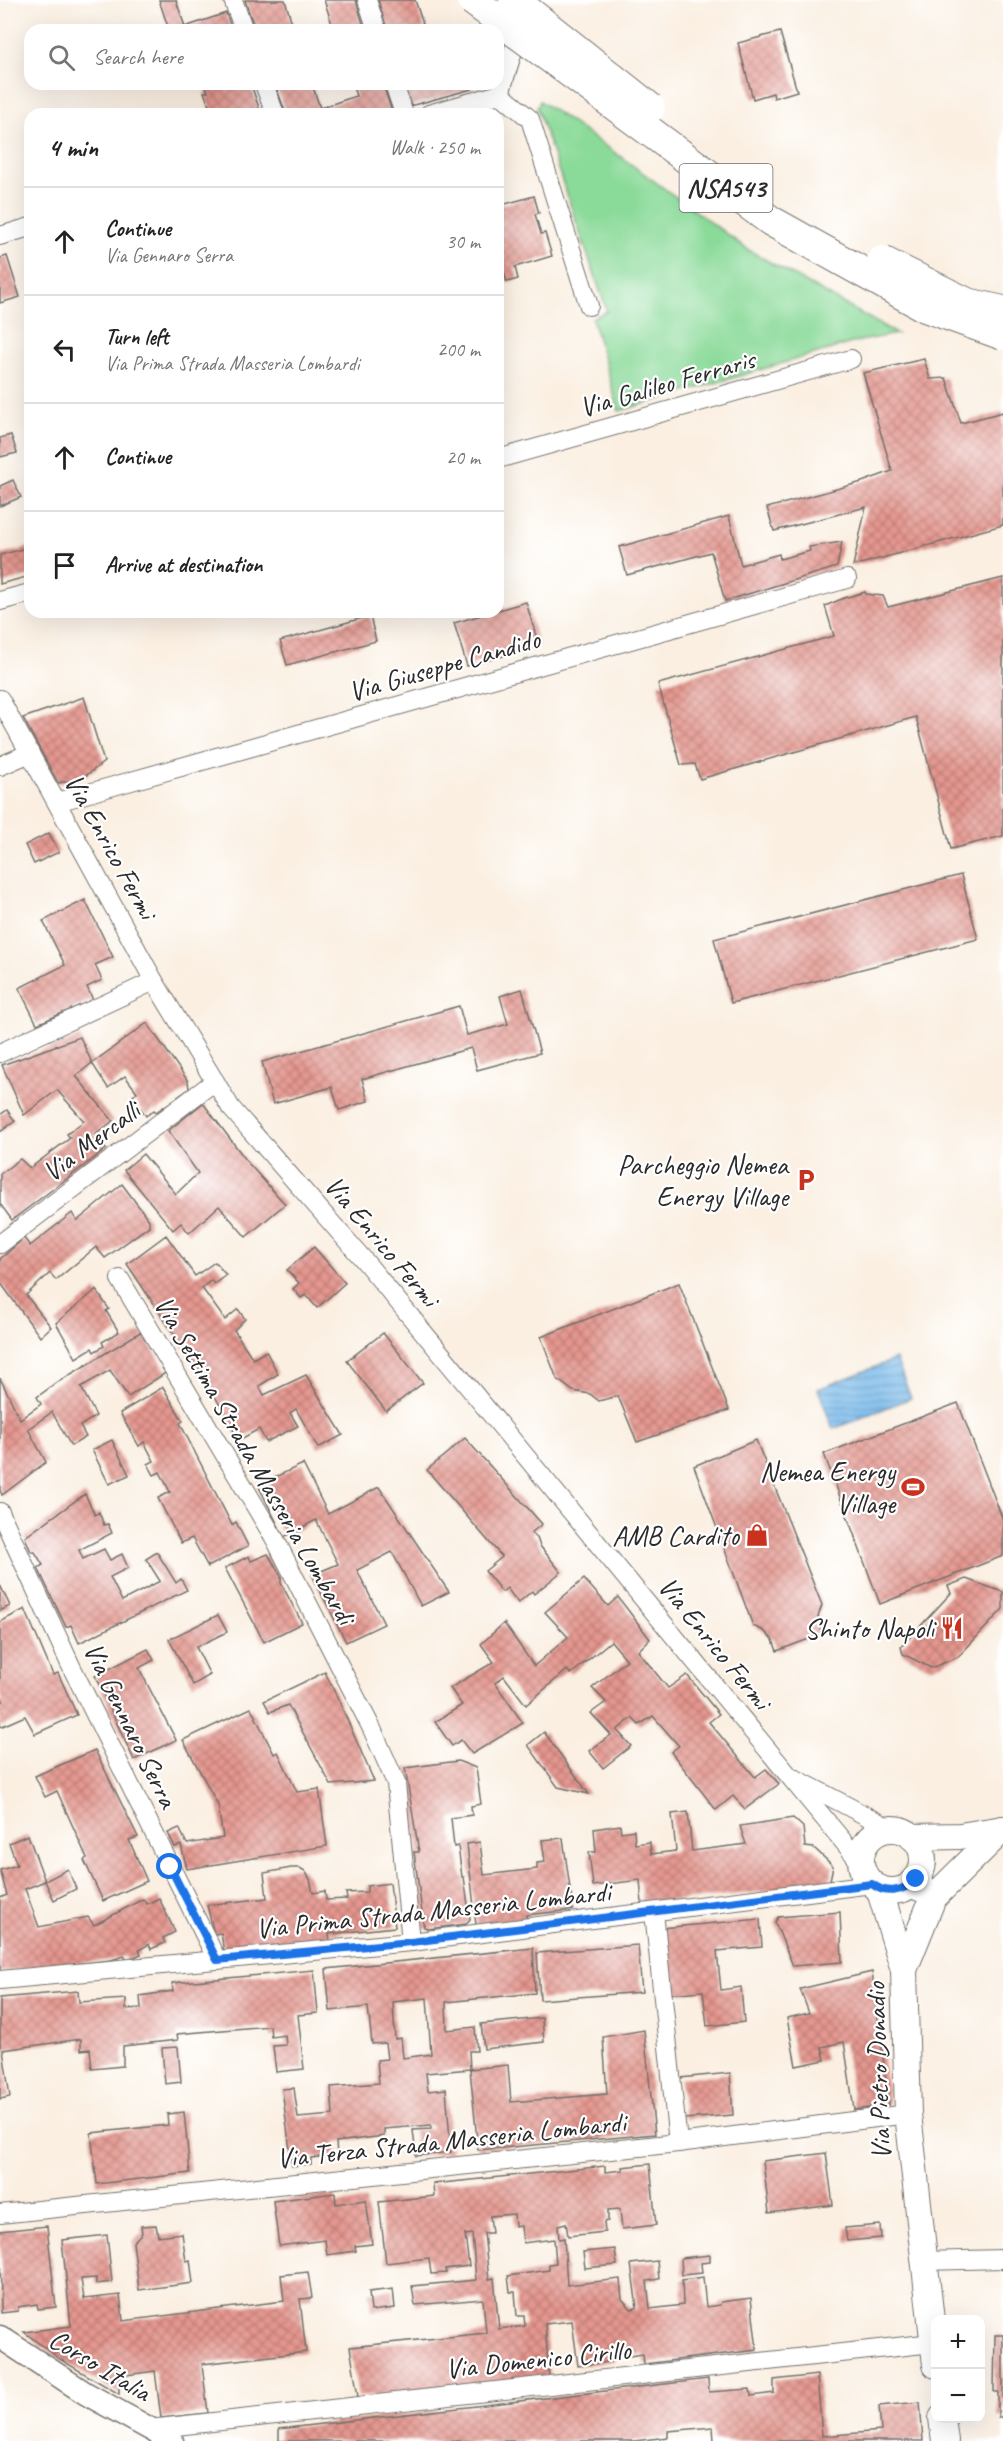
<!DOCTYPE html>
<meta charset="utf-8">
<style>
:root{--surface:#fff;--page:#f6f6f6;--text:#222;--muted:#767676;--line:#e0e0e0}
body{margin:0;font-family:Caveat,sans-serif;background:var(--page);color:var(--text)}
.controls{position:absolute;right:18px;bottom:18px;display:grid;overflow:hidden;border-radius:12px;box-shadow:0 6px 24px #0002}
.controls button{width:54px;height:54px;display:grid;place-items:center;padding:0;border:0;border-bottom:2px solid var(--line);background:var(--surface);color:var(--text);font:30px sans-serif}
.stop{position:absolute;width:18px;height:18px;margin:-14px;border:4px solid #1a73e8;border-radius:50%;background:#fff}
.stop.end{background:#1a73e8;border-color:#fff;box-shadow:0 2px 6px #0008}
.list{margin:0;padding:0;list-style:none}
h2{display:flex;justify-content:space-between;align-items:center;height:78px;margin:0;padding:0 24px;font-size:26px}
h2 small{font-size:20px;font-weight:400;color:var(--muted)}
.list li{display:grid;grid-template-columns:39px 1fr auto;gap:18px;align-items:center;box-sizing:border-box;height:108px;padding:0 24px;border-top:2px solid var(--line)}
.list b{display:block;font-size:22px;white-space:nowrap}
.list p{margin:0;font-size:20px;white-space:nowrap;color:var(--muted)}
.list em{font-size:20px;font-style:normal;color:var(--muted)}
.icon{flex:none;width:33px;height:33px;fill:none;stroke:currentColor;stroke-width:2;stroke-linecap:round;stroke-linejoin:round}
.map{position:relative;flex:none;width:1003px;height:2441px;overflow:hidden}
.search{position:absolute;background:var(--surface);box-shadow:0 6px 24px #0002;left:24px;top:24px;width:480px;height:66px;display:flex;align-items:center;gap:15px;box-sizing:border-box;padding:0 21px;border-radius:18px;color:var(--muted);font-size:22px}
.panel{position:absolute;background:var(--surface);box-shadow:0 6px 24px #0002;left:24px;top:108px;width:480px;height:510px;border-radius:18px}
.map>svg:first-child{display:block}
.green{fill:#8ada99;stroke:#5a8262;stroke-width:1.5}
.water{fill:url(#water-rules);stroke:#50728a;stroke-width:1.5}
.building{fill:url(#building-cross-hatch);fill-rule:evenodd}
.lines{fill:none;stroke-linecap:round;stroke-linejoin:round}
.minor-casing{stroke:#73706b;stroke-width:20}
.tertiary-casing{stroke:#73706b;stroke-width:25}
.secondary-casing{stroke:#73706b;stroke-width:28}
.minor{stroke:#fff;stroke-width:18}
.tertiary{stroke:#fff;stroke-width:22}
.secondary{stroke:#fff;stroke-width:26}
.trunk-bridge-casing{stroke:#73706b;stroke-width:32;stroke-linecap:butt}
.trunk-bridge{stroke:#fff;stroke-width:30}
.route{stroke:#1a73e8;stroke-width:8}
.labels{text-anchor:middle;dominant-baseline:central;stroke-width:4.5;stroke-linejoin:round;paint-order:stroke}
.shield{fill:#fff;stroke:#6b6b6b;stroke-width:1.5}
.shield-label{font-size:27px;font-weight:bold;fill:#2b2b2b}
.street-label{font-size:28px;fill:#2b2b2b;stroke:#fff}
.poi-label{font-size:28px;fill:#2b2b2b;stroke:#fff;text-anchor:end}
</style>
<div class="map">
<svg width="1003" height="2441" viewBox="0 0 1003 2441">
<defs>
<pattern id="water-rules" width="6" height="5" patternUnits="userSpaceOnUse" patternTransform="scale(1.5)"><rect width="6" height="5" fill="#75b8ea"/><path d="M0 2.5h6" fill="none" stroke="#6096be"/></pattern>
<pattern id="building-cross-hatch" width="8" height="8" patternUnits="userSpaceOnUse" patternTransform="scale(1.5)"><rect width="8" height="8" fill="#e5978f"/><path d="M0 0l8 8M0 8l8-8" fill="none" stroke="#ba7b75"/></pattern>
</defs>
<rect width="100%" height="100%" fill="#fff"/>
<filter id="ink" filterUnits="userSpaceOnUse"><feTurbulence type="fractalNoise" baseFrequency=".0167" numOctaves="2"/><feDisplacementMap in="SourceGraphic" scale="12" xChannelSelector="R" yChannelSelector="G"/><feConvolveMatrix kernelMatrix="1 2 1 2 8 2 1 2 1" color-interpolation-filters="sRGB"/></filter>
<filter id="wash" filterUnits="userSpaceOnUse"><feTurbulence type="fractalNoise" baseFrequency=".008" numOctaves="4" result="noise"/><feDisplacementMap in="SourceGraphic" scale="24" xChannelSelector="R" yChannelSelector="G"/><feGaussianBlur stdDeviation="1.35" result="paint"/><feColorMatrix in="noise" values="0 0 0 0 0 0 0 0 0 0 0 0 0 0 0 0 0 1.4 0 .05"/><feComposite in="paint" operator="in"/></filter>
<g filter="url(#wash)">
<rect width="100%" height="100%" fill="#faefe1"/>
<path class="green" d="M540 101 617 154 750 251 897 334 855 342 619 411 592 318 607 311 537 108Z"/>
<path class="water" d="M896 1359 911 1398 833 1429 818 1389Z"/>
<g id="blocks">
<g class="building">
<path d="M159 0H176L185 27 169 30Z"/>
<path d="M245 0H285L294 30H255Z"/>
<path d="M324 0H356L365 30H334Z"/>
<path d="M378 0H415L425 30H387Z"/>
<path d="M226 13 232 30H187L185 27Z"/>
<path d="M780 32 797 91 774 98 773 93 753 99 738 43Z"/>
<path d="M205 84H251L261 114H212L204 92H208Z"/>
<path d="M275 84H312L320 108 356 96 352 84H383L392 112 385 114H286Z"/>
<path d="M403 84H471L472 89 410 106Z"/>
<path d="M534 196 539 213 535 214 541 234 545 233 552 256 515 267 518 279 507 282 498 255V206Z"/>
<path d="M7 256 20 297 0 303V258Z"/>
<path d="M924 359 930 379 946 378 961 423 1003 412V525L853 566 866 507 774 531 767 508 862 482 892 471 863 373Z"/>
<path d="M11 435 17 453 0 457V438Z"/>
<path d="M13 480 21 497 0 506V486Z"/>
<path d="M729 516 741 565 779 554 780 559 810 551 809 547 842 542 837 567 725 601 711 552 627 575 619 547Z"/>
<path d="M30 547V576L0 584V555Z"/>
<path d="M1003 578V836L951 849 916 717 700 779 695 764 681 765 658 684 834 636 825 606 844 598 865 592 866 594 883 596 888 607Z"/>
<path d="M526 602 539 646 467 666 454 623Z"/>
<path d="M370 616 376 641 287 665 280 641Z"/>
<path d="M84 697 104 762 81 779 58 783 23 718Z"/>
<path d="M49 833 59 852 34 864 25 845Z"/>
<path d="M961 875 978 939 731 1003 714 939Z"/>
<path d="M85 900 113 957 95 965 102 980 87 987 93 1000 37 1024 19 988 65 965 43 921Z"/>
<path d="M522 989 540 1053 477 1070 471 1048 362 1079 368 1101 339 1110 332 1087 273 1104 262 1062 459 1006 467 1035 508 1024 500 996Z"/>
<path d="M147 1023 188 1081 189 1089 156 1112 154 1110 146 1116 132 1097 137 1092 125 1076 108 1088 92 1063 76 1076 113 1121 95 1135 106 1149 12 1220 0 1204V1174L20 1159 30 1168 70 1138 67 1134 84 1121 57 1090 24 1115 2 1065 80 1037 92 1063Z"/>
<path d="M203 1103 249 1164 285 1204 246 1237 219 1206 189 1233 181 1223 173 1230 124 1170 143 1154 176 1194 198 1173 168 1131Z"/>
<path d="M7 1110 15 1121 0 1132V1115Z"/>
<path d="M122 1184 149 1220V1226L105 1258 96 1247 56 1280 50 1273 26 1295 51 1327 40 1337 0 1282V1259L24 1238 30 1246 72 1213 77 1221Z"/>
<path d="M166 1235 195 1276 215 1262 226 1275 214 1284 211 1280 202 1288 225 1320 238 1309 245 1319 234 1330 253 1359 266 1351 278 1374 259 1386 264 1395 306 1375 343 1435 318 1448 296 1409 290 1413 298 1426 266 1442 259 1429 239 1440 212 1391 127 1264Z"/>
<path d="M314 1247 345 1283 317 1308 306 1295 301 1298 293 1289 299 1283 287 1270Z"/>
<path d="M679 1283 729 1410 637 1442 618 1396 599 1401 590 1394 573 1391 557 1379 541 1337Z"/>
<path d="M96 1290 109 1309 106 1311 119 1332 102 1342 104 1346 94 1352 92 1348 76 1358 56 1323Z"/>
<path d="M142 1331 167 1372 128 1397 110 1370 81 1387 96 1416 80 1426 86 1437 71 1446 52 1412 28 1429 46 1462 2 1495 0 1490V1378L20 1419 41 1404 37 1397 58 1382Z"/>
<path d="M383 1333 423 1383 386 1411 347 1361Z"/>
<path d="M163 1387 183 1421 180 1423 232 1525 236 1522 248 1546 208 1567 192 1538 181 1543 158 1498 170 1492 160 1472 154 1475 148 1464 154 1461 144 1442 139 1446 120 1413Z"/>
<path d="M958 1403 1003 1520V1556L880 1604 824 1454Z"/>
<path d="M465 1438 542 1524 531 1533 537 1538 540 1546 561 1572 534 1594 532 1591 518 1603 507 1588 502 1592 485 1571 502 1557 427 1470Z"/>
<path d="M112 1440 129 1475 109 1484 92 1450Z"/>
<path d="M756 1440 822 1605 818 1617 822 1634 777 1651 773 1640 764 1631 753 1626 694 1466Z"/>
<path d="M303 1464 328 1514 379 1487 449 1592 421 1606 392 1552 357 1570 384 1624 346 1642 312 1575 338 1564 316 1520 284 1537 258 1485Z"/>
<path d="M85 1494 95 1515 99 1512 104 1525 108 1524 112 1533 79 1550 83 1559 104 1549 110 1560 122 1554 128 1568 110 1577 122 1601 160 1581 146 1559 157 1552 176 1583 181 1579 187 1590 79 1643 71 1625 66 1627 38 1568 43 1565 35 1552H31L25 1537Z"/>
<path d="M268 1554 281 1576V1583L302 1623 264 1642 225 1568 249 1556 251 1561Z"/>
<path d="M584 1579 608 1606 618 1597 650 1639 638 1651 668 1688 687 1675 719 1714 709 1722 755 1777 766 1769 779 1784 745 1809 733 1796 716 1810 671 1752 679 1746 653 1716 639 1725 632 1718 617 1730 631 1746 603 1768 589 1751 611 1735 591 1713 606 1702 592 1688 627 1660 611 1641 571 1674 567 1670 526 1705 504 1676 495 1683 523 1723 472 1754 461 1740 452 1746 435 1722 462 1705 450 1688 494 1662 481 1644 504 1623 534 1666 568 1637 545 1612Z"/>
<path d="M966 1579 1003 1592V1609L958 1657 931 1668 903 1654 901 1647 951 1593 948 1586Z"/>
<path d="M0 1585 10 1606 0 1611Z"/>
<path d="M25 1609 53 1675 58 1673 77 1715 35 1734 25 1716 0 1727V1702L3 1701 0 1693V1622Z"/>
<path d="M218 1615 227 1632 196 1647 210 1675 193 1685 169 1639Z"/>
<path d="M148 1649 154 1660 139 1668 176 1740 134 1760 95 1676Z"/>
<path d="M325 1672 339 1701 374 1781 331 1785 288 1705 270 1712 264 1701Z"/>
<path d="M251 1708 274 1754 278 1752 297 1792 319 1789 327 1846 187 1869 181 1845 175 1847 168 1833 179 1828 187 1844 223 1838 218 1805 183 1740Z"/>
<path d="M544 1732 589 1794 558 1787 528 1745Z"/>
<path d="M95 1750 138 1837 129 1840 147 1881 103 1901 84 1860 87 1858 57 1791 45 1797 35 1776Z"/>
<path d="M458 1761 476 1768 481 1804 471 1806 472 1815 451 1818 454 1847 458 1846 462 1877H464L470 1919 466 1924 428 1929 424 1927 414 1852H419L405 1768Z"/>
<path d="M688 1812 692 1851 746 1844 740 1826 793 1818 803 1827 805 1847 814 1848 833 1866 829 1885 642 1904 640 1880 593 1886 589 1852H596L594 1829 620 1825 621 1832 634 1830 635 1844 650 1842 651 1854 676 1851 672 1814Z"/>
<path d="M28 1835 45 1881 25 1889 39 1927 88 1917 94 1925 143 1899 147 1904 159 1898 175 1932 163 1938 165 1943 151 1949 149 1944 139 1950 141 1954 127 1960 124 1956 111 1960 0 1972V1898L7 1895 0 1870 17 1865 9 1843Z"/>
<path d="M563 1838 573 1910 526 1915 527 1920 476 1925 467 1844 480 1842 484 1875 537 1869V1863L545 1862 542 1840Z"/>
<path d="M291 1868H300L305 1871 310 1879 313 1893 325 1891 326 1900 347 1899 346 1893 367 1892V1886L390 1883 395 1927 329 1934 330 1941 224 1952 221 1933 214 1934 207 1905 267 1898 264 1873Z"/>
<path d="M68 1869 76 1889 54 1900 45 1881Z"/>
<path d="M840 1912 842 1962 793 1966 775 1922 778 1917Z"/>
<path d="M760 1919 762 1947 717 1951 721 1990 741 1987 744 2022 707 2026 703 1991 667 1994 661 1928Z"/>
<path d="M638 1945 642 1992 540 2000 537 1953Z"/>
<path d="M533 1948 535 1993 446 2002 447 2030 475 2027 477 2051H469L470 2069 426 2073 428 2091 446 2089 451 2152 416 2156 413 2130 431 2129V2125L384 2129V2136L336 2142 337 2155 311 2158V2164L292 2166 282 2089 294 2088 298 2118 333 2115 331 2087 379 2083 377 2060 387 2059 385 2043 372 2044 368 2007 330 2011 326 1969ZM427 1998 431 2054 403 2058 401 2038 395 2039 393 2002Z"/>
<path d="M314 1970 318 2013 298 2015 304 2069 276 2072 273 2046 286 2045 285 2035 271 2037 270 2026 177 2034 178 2040 123 2046V2066L92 2069 90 2049 81 2050V2039L3 2050 10 2097 0 2099V1998L78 1991 79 2002 126 1999V2009L141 2008 140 1996 173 1991 172 1983Z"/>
<path d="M872 1972 889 2105 854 2110 844 2042 822 2047 825 2060 796 2066 787 2018 809 2013 800 1989Z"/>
<path d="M542 2018 544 2042 484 2049 481 2024Z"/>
<path d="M644 2030 655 2134 478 2150 470 2069 508 2065 511 2102 607 2094 603 2037Z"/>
<path d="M178 2047 181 2082 165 2084 162 2048Z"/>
<path d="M730 2073 733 2115 684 2119 680 2078Z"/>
<path d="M184 2112 190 2173 97 2184 91 2133 168 2125 167 2114Z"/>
<path d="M826 2153 833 2205 769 2213 763 2161Z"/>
<path d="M650 2164 656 2225 622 2229 620 2209 608 2210V2221L604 2222 605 2232 568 2236 566 2223 558 2225 559 2239 564 2238 567 2285 620 2279 622 2299 631 2309 637 2308 631 2264 657 2261 659 2279 647 2281 650 2309 683 2305 682 2280 703 2277 706 2307 720 2305 721 2302 751 2298 757 2350 644 2364 643 2354 615 2358V2361L578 2366 572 2321 545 2324 549 2377 358 2397 350 2347 486 2333 483 2299 415 2305 412 2286 476 2280 472 2234 465 2235 469 2266 445 2269 446 2273 431 2274 429 2258 386 2263 379 2202 434 2196 433 2184 605 2166V2172L623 2170 622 2167ZM514 2214 515 2227 521 2226 523 2243 554 2239 556 2263 549 2264V2270L508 2276 510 2292H515L517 2316H524L525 2326 499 2329 494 2278 489 2279 484 2233H492L490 2216Z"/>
<path d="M335 2193 336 2204 366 2200 372 2244 355 2246 356 2251 327 2255 325 2240 279 2246 273 2201Z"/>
<path d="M156 2225 158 2236 182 2233 186 2261 190 2260 193 2283 139 2290 133 2242 142 2233 141 2226Z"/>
<path d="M880 2225 881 2238 847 2241 845 2228Z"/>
<path d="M47 2226 56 2307 38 2309 37 2304 18 2307V2311L1 2313 0 2231Z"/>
<path d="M107 2235 112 2282 96 2284V2278L81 2279 84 2299 120 2295 123 2321 284 2301 281 2275 308 2272 312 2298 300 2299 306 2352 202 2364 208 2413 161 2418 155 2371 119 2376V2394L61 2360 24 2332 71 2326 62 2240Z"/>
<path d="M615 2249 617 2265 585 2268 583 2252Z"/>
<path d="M710 2255V2262L701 2263 702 2273 682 2275 681 2258Z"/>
<path d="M393 2289 395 2308 371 2311 369 2292Z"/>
<path d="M995 2335H1003V2417H998V2392H994Z"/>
<path d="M817 2375 822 2436 881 2431 879 2406 920 2402 923 2441H714L713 2427 668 2431V2437L634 2441H279V2429L708 2379 709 2392 750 2389 751 2396 774 2393V2380Z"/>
</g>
</g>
</g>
<g filter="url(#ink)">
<use href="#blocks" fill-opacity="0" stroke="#73706b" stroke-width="1.5"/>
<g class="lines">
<g class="minor-casing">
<g id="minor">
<path d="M233 0 244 30"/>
<path d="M367 0 377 30"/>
<path d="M264 84 275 114"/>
<path d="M394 84 404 114"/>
<path d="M500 94 530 119 589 306"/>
<path d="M429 114 500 94 520 28"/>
<path d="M0 236 30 227"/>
<path d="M498 459 851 359"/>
<path d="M0 601 30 593"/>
<path d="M0 699 154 981 231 1108 363 1259 861 1863"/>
<path d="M0 766 30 753"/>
<path d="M57 802 847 579"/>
<path d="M0 1053 154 981"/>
<path d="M0 1244 215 1081"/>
<path d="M120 1279 276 1541 372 1729 396 1783 411 1942"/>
<path d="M0 1512 71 1666 217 1960"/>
<path d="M796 1779 891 1829"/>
<path d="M919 1873 933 1898"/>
<path d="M907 1887 933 1898"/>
<path d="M654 1912 678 2143"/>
<path d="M0 1980 411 1942 872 1884"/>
<path d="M0 2214 678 2143 908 2114"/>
<path d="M924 2261 1003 2259"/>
<path d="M149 2429 933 2343"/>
</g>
</g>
<g class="tertiary-casing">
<path id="tertiary" d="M0 2337 85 2393 172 2441"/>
</g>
<g class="secondary-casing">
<g id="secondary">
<circle cx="892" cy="1860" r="31"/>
<path d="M912 1837 960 1836 1003 1829"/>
<path d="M879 1888 904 1970"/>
<path d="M936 2365 908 2114 904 1970 933 1898 1003 1829"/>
<path d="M942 2418 945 2441"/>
</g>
</g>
<use href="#minor" class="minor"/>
<use href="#tertiary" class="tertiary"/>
<use href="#secondary" class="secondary"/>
<g class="trunk-bridge-casing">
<g id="trunk-bridge">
<path d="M472 0 771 221 925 307 1003 335"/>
<path d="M514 0 650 108"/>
<path d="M882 261 967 303 1003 311"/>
</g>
</g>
<use href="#trunk-bridge" class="trunk-bridge"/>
</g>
</g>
<g class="lines" filter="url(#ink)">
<path class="route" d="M170 1867 217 1960 411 1942 872 1884C886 1895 904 1892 916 1879"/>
</g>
<defs>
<g id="parking-bare" transform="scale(1.8)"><path d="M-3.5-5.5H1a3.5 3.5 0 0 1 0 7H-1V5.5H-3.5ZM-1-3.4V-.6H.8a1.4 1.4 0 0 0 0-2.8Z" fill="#c8321e" stroke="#fff" stroke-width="2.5" paint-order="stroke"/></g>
<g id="stadium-bare" transform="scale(1.8)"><path d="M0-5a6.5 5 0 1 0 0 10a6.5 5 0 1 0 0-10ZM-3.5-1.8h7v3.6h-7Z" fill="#c8321e" stroke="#fff" stroke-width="2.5" paint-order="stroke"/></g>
<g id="shop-bare" transform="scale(1.8)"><path d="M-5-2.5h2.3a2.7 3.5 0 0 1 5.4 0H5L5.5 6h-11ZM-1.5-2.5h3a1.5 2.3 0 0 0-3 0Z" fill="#c8321e" stroke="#fff" stroke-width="2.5" paint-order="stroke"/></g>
<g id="restaurant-bare" transform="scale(1.8)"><path d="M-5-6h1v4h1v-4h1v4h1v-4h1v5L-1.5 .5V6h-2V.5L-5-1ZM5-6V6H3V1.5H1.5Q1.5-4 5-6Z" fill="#c8321e" stroke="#fff" stroke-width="2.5" paint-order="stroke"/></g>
</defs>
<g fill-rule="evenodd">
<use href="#parking-bare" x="806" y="1180"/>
<use href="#stadium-bare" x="913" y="1487"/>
<use href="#shop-bare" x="757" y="1535"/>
<use href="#restaurant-bare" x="952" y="1628"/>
</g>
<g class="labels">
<rect class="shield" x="679.5" y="164" width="93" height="48" rx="4.5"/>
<g class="shield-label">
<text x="726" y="188">NSA543</text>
</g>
<g class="street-label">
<text transform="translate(667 383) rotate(-16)">Via Galileo Ferraris</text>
<text transform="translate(444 665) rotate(-16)">Via Giuseppe Candido</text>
<text transform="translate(111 846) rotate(61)">Via Enrico Fermi</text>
<text transform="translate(91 1141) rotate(-37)">Via Mercalli</text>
<text transform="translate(382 1241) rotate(50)">Via Enrico Fermi</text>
<text transform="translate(255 1460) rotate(60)">Via Settima Strada Masseria Lombardi</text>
<text transform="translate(715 1643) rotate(51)">Via Enrico Fermi</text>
<text transform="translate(131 1725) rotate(64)">Via Gennaro Serra</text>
<text transform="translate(433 1910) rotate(-6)">Via Prima Strada Masseria Lombardi</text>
<text transform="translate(878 2071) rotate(-92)">Via Pietro Donadio</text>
<text transform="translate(451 2140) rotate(-6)">Via Terza Strada Masseria Lombardi</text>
<text transform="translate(538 2359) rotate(-6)">Via Domenico Cirillo</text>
<text transform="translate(100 2365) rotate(31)">Corso Italia</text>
</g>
<g class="poi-label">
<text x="788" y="1164">Parcheggio Nemea<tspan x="788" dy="32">Energy Village</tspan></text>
<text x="895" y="1471">Nemea Energy<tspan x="895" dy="32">Village</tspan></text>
<text x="739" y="1535">AMB Cardito</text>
<text x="934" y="1628">Shinto Napoli</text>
</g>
</g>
</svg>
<div class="controls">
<button>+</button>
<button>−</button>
</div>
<div class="stop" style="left:170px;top:1867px"></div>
<div class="stop end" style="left:916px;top:1879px"></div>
<div class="search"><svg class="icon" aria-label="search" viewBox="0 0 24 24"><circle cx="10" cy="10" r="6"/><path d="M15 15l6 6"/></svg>Search here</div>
<section class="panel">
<h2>4 min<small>Walk · 250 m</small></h2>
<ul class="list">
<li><svg class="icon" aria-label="ahead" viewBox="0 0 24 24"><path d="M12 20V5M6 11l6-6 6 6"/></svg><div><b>Continue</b><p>Via Gennaro Serra</p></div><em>30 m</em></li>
<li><svg class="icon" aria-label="left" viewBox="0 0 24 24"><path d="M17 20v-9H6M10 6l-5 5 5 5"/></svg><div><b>Turn left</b><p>Via Prima Strada Masseria Lombardi</p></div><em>200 m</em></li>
<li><svg class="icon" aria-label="ahead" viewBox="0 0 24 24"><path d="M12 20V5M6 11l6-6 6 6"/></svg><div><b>Continue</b></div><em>20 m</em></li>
<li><svg class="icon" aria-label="arrive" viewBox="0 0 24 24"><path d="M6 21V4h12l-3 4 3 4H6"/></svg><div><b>Arrive at destination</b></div></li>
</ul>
</section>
</div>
